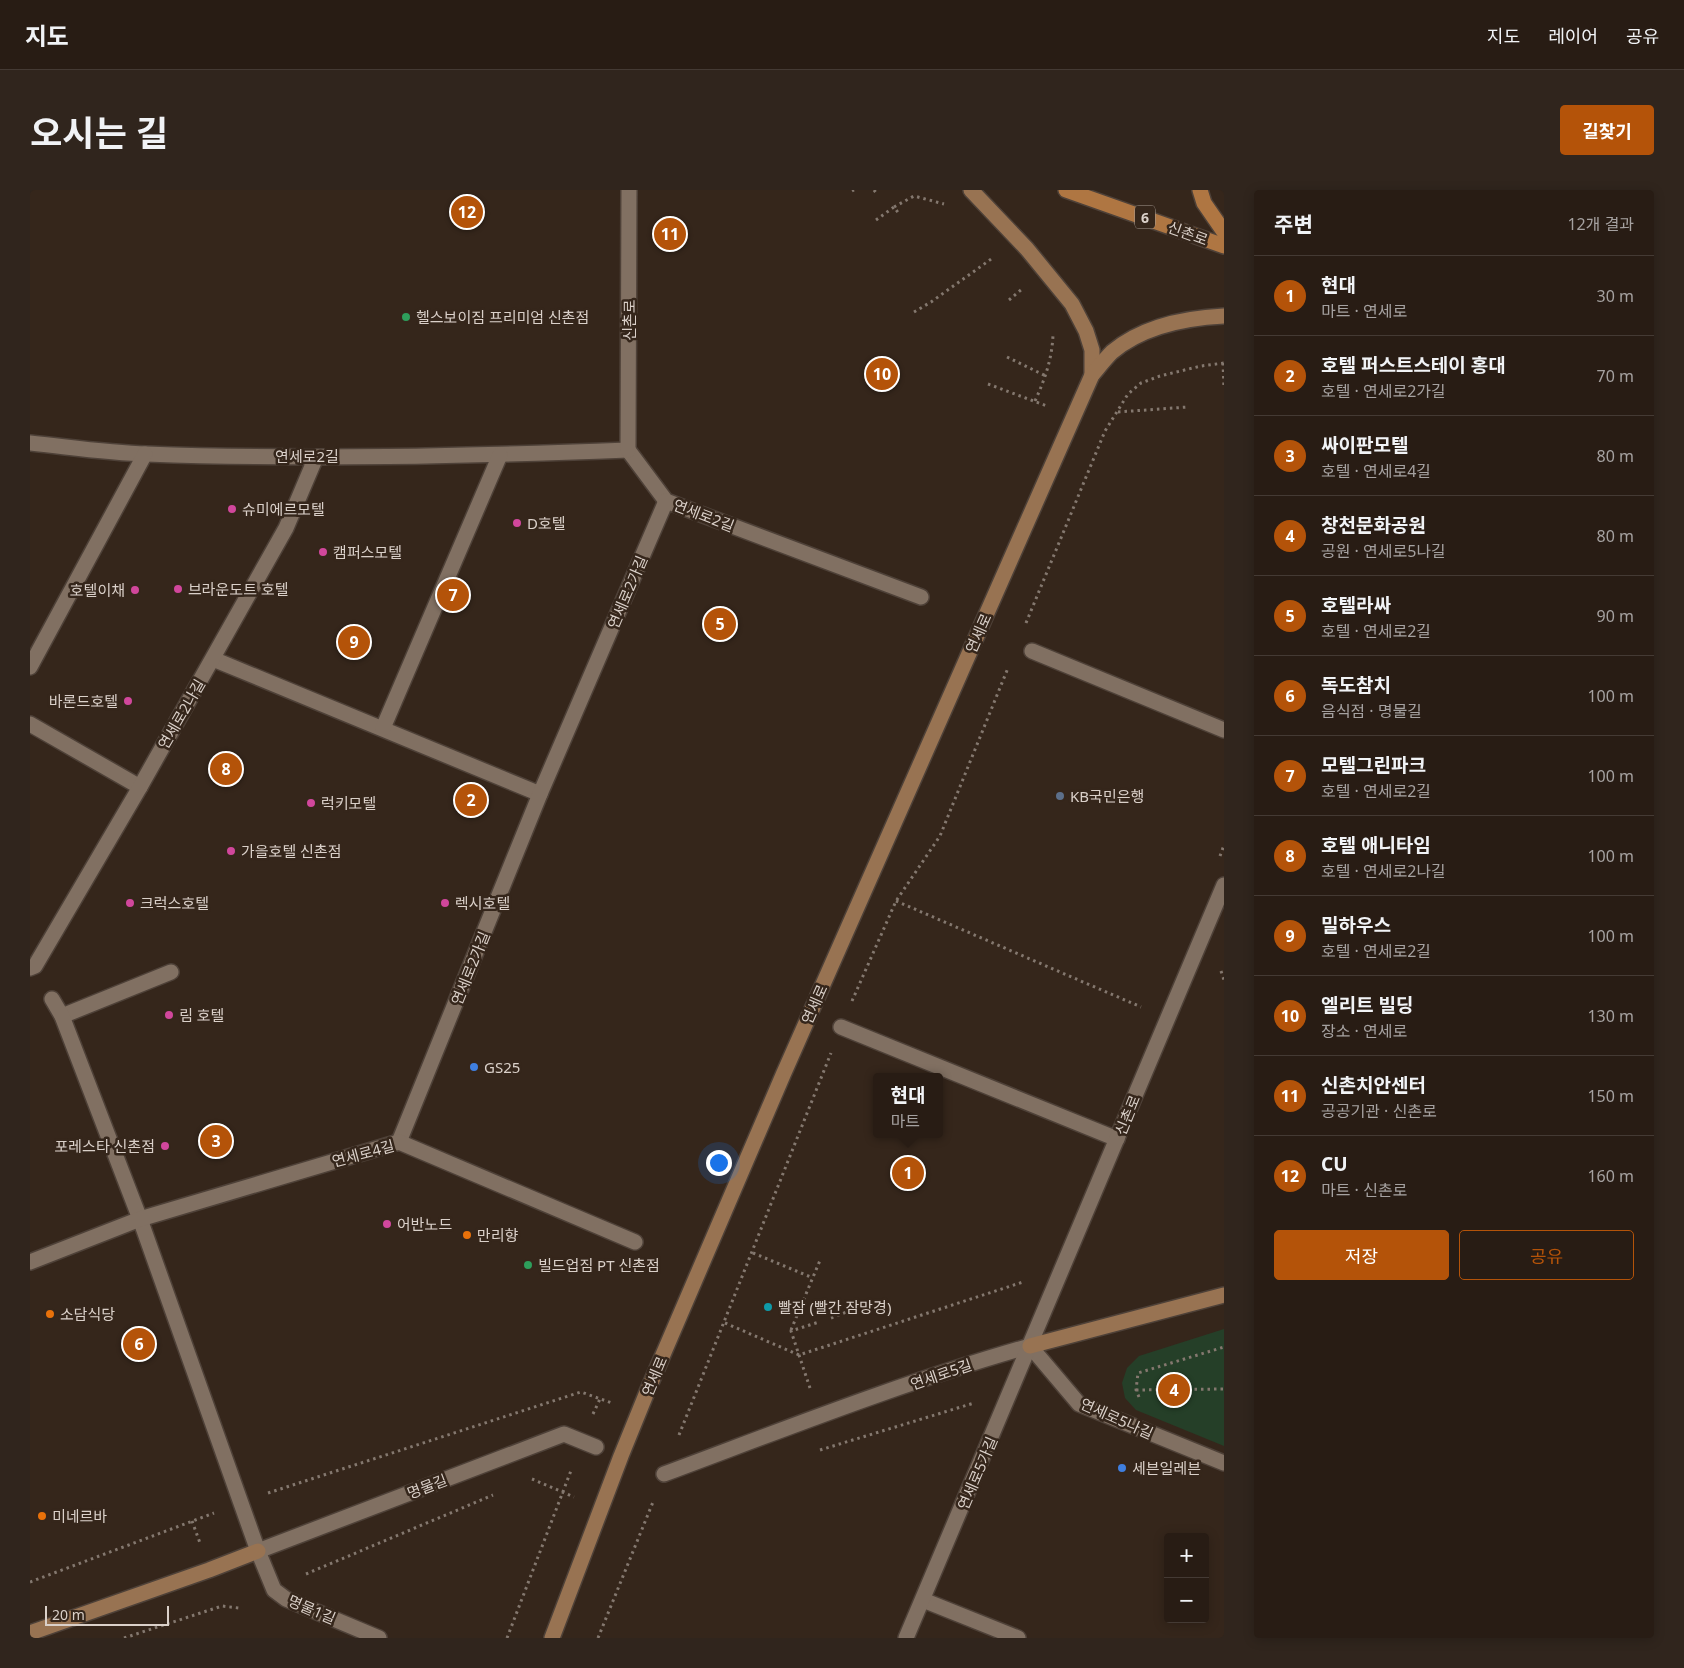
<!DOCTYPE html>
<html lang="ko">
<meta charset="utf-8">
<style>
:root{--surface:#281c14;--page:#30251d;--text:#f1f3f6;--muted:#a5a1a0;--line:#443a34;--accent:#b45309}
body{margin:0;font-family:"Noto Sans","Noto Sans KR",sans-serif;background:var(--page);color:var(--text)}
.controls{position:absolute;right:15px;bottom:15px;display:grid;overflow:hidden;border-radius:5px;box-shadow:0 2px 12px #0003}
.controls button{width:45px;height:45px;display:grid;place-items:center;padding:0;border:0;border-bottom:1px solid var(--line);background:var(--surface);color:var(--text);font:25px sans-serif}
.scale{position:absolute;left:15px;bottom:12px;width:124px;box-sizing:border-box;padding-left:5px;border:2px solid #dad0c9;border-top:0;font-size:14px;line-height:18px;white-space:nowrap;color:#dad0c9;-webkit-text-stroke:4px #35261b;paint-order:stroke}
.you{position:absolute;left:688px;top:972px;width:18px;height:18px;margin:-12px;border:4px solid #fff;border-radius:50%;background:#1a73e8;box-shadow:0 0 0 8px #1a73e833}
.badge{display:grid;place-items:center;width:32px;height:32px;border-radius:50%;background:var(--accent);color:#fff;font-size:16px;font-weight:700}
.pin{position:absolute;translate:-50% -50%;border:2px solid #fff;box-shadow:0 1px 5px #0006}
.popup{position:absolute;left:843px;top:883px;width:70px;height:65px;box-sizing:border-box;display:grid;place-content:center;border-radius:5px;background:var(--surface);filter:drop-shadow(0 1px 4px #0005);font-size:16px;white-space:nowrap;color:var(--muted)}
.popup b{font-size:19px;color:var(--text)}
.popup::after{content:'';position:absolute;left:50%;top:100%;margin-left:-10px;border:10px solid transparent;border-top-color:var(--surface)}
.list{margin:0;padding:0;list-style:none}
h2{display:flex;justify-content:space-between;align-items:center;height:65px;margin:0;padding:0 20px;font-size:21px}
h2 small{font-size:16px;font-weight:400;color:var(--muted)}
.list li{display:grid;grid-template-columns:32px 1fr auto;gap:15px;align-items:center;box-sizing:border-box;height:80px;padding:0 20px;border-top:1px solid var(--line)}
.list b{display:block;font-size:19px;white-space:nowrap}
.list p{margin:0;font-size:16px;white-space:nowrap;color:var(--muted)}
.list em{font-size:16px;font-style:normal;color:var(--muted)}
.actions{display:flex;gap:10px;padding:15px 20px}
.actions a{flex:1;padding:11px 0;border:1px solid var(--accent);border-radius:5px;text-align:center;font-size:18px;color:var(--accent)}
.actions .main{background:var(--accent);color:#fff}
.map{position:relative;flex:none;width:1194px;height:1448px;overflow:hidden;border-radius:5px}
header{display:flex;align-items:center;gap:30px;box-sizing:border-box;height:70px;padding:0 25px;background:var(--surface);border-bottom:1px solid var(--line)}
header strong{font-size:24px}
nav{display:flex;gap:28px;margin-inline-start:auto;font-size:18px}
.intro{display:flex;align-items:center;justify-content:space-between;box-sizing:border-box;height:120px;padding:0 30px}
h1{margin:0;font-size:35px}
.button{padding:12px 22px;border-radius:5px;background:var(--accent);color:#fff;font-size:18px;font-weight:700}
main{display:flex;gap:30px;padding:0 30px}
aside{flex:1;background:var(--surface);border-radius:5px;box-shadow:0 2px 12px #0003}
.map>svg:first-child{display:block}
.green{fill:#253f28}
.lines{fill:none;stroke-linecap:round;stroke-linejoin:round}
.lane-casing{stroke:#4e4138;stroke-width:18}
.street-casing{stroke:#4e4138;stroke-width:18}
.secondary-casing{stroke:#4e4138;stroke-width:18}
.primary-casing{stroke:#4e4138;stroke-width:18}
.path{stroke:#84786f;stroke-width:3;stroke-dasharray:2.5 4;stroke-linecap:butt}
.lane{stroke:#817062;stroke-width:15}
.street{stroke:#817062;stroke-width:15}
.secondary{stroke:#987352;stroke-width:15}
.primary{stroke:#af7642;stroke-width:15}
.leisure-dot{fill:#2e9e5b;stroke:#35261b;stroke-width:2}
.hotel-dot{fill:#d1479c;stroke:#35261b;stroke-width:2}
.service-dot{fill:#5c6f8a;stroke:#35261b;stroke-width:2}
.shop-dot{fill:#3f7fe0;stroke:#35261b;stroke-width:2}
.food-dot{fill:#e8710a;stroke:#35261b;stroke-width:2}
.culture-dot{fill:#0f9aa8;stroke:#35261b;stroke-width:2}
.labels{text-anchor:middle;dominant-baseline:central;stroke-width:5;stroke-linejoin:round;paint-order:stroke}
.shield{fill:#35261b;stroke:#a89d95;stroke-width:1}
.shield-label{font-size:14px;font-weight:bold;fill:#dad0c9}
.street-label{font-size:15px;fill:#dad0c9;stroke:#35261b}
.poi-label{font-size:15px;fill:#dad0c9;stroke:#35261b;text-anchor:start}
</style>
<header>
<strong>지도</strong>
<nav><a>지도</a><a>레이어</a><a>공유</a></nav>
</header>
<div class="intro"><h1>오시는 길</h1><a class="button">길찾기</a></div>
<main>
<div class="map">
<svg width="1194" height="1448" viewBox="0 0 1194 1448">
<rect width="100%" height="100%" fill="#35261b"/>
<path class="green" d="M1194 1139V1256L1106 1220 1095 1208 1092 1193 1097 1178 1109 1166Z"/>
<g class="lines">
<g class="lane-casing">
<g id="lane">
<path d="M32 826 141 782"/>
<path d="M811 837 1087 949"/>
</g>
</g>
<g class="street-casing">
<g id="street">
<path d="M0 253C39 257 78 263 117 264 277 270 438 266 598 260"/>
<path d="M598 260 636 311 891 407"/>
<path d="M598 260 599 0"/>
<path d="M1002 461 1194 540"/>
<path d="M183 469 510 604"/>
<path d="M0 477 115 264"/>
<path d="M0 534 110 597"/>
<path d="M353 538 470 265"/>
<path d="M0 778 5 776 110 597 256 338 286 267"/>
<path d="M22 809 32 826 110 1029 228 1361 244 1400 256 1409 349 1448"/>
<path d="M369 952 510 604 636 311"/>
<path d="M0 1072 110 1029 369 952 605 1052"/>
<path d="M1000 1156 1049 1214 1194 1273"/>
<path d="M634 1284C755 1239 876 1191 1000 1156"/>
<path d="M228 1361 534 1244 566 1257"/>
<path d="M893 1410 988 1448"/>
<path d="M876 1448 1194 695"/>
</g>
</g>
<g class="secondary-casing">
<g id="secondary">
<path d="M941 0 997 59 1042 114 1056 141 1062 160V185"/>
<path d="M1000 1156 1194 1105"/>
<path d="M0 1443 179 1380 228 1361"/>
<path d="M522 1448 591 1266 617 1202 753 885 1062 185C1068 178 1075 169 1082 162 1113 136 1154 128 1194 126"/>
</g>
</g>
<g class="primary-casing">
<g id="primary">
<path d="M1036 0 1194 56"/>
<path d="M1170 0 1174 13 1194 42"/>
</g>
</g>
<g class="path">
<path d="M844 0 847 4"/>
<path d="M822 1 824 0"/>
<path d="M864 17 884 6 914 14"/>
<path d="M846 30 864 17 870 25"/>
<path d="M979 110 992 99"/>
<path d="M884 122 901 112 964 67"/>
<path d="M977 167 1016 186"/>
<path d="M1193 173 1194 199"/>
<path d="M958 194 1017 216"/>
<path d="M1005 211C1015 189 1022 169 1023 145"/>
<path d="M1088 222 1158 217"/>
<path d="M996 433 1075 241 1098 204 1111 193 1130 186 1171 176 1194 173"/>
<path d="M1190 666 1194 655"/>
<path d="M866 711 1111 817"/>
<path d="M1191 781 1194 790"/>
<path d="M822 811 866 711 910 646 978 478"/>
<path d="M723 1063 783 1088"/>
<path d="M801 1128 848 1110"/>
<path d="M695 1133 769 1165 993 1092"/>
<path d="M761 1140 791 1068"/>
<path d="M780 1198 761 1141 789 1132"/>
<path d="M1106 1200 1194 1199"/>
<path d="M1109 1207 1106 1200 1108 1183 1194 1157"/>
<path d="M563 1224 570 1209"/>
<path d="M649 1245 801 863"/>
<path d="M790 1260 944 1213"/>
<path d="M502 1289 544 1307"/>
<path d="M238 1303 551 1202 582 1213"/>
<path d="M162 1331 170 1353"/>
<path d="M276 1384 463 1305"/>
<path d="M0 1392 184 1323"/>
<path d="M94 1448 192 1416 209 1418"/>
<path d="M477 1448 542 1278"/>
<path d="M568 1448 623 1312"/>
</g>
<use href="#lane" class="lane"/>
<use href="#street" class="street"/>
<use href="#secondary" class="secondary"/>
<use href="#primary" class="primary"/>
</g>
<g class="leisure-dot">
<circle cx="376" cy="127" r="5"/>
<circle cx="498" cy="1075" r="5"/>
</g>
<g class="hotel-dot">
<circle cx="202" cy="319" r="5"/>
<circle cx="487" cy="333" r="5"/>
<circle cx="293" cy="362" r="5"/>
<circle cx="148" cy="399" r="5"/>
<circle cx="105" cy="400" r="5"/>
<circle cx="98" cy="511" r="5"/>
<circle cx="281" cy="613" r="5"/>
<circle cx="201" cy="661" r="5"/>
<circle cx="100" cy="713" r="5"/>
<circle cx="415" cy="713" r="5"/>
<circle cx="139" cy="825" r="5"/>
<circle cx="135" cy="956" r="5"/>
<circle cx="357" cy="1034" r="5"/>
</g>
<circle class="service-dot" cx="1030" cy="606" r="5"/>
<g class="shop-dot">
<circle cx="444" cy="877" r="5"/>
<circle cx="1092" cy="1278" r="5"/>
</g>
<g class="food-dot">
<circle cx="437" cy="1045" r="5"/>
<circle cx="20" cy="1124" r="5"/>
<circle cx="12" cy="1326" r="5"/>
</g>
<circle class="culture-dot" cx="738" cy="1117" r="5"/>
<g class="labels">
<rect class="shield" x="1105" y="15.5" width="20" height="23" rx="4"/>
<g class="shield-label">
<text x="1115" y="27">6</text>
</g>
<g class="street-label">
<text transform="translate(1158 43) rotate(20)">신촌로</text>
<text transform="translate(599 130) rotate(-90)">신촌로</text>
<text x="277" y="266">연세로2길</text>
<text transform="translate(674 325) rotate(21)">연세로2길</text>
<text transform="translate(597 402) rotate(-67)">연세로2가길</text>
<text transform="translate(948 443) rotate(-66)">연세로</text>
<text transform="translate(151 524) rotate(-60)">연세로2나길</text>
<text transform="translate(440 778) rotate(-68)">연세로2가길</text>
<text transform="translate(784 814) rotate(-66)">연세로</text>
<text transform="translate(1097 925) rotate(-68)">신촌로</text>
<text transform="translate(333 963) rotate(-15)">연세로4길</text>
<text transform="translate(911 1184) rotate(-19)">연세로5길</text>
<text transform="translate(624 1186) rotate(-67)">연세로</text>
<text transform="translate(1087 1228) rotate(24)">연세로5나길</text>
<text transform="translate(947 1283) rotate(-67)">연세로5가길</text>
<text transform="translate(397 1296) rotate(-21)">명물길</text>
<text transform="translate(282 1419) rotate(23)">명물1길</text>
</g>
<g class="poi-label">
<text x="386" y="127">헬스보이짐 프리미엄 신촌점</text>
<text x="212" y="319">슈미에르모텔</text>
<text x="497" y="333">D호텔</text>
<text x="303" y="362">캠퍼스모텔</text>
<text x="158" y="399">브라운도트 호텔</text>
<text x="95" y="400" text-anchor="end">호텔이채</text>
<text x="88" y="511" text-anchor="end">바론드호텔</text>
<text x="1040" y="606">KB국민은행</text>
<text x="291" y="613">럭키모텔</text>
<text x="211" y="661">가을호텔 신촌점</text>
<text x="110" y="713">크럭스호텔</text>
<text x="425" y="713">렉시호텔</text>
<text x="149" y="825">림 호텔</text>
<text x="454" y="877">GS25</text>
<text x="125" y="956" text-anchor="end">포레스타 신촌점</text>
<text x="367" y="1034">어반노드</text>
<text x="447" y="1045">만리향</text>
<text x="508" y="1075">빌드업짐 PT 신촌점</text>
<text x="748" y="1117">빨잠 (빨간 잠망경)</text>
<text x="30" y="1124">소담식당</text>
<text x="1102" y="1278">세븐일레븐</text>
<text x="22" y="1326">미네르바</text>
</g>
</g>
</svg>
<div class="controls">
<button>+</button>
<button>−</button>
</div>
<div class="scale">20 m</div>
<div class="you"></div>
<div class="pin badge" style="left:878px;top:983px">1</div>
<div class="popup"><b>현대</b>마트</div>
<div class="pin badge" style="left:441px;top:610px">2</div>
<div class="pin badge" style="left:186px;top:951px">3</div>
<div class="pin badge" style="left:1144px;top:1200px">4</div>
<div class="pin badge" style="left:690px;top:434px">5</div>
<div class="pin badge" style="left:109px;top:1154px">6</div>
<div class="pin badge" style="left:423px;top:405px">7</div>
<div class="pin badge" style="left:196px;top:579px">8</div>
<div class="pin badge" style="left:324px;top:452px">9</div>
<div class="pin badge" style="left:852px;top:184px">10</div>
<div class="pin badge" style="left:640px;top:44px">11</div>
<div class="pin badge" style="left:437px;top:22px">12</div>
</div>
<aside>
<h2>주변<small>12개 결과</small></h2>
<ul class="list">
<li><span class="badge">1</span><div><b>현대</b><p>마트 · 연세로</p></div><em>30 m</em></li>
<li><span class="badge">2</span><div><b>호텔 퍼스트스테이 홍대</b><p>호텔 · 연세로2가길</p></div><em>70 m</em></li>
<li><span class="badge">3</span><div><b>싸이판모텔</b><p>호텔 · 연세로4길</p></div><em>80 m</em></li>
<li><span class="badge">4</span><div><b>창천문화공원</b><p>공원 · 연세로5나길</p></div><em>80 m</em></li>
<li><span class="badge">5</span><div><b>호텔라싸</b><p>호텔 · 연세로2길</p></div><em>90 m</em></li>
<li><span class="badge">6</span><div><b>독도참치</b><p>음식점 · 명물길</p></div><em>100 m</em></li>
<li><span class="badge">7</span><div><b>모텔그린파크</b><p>호텔 · 연세로2길</p></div><em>100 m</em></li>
<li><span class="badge">8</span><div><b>호텔 애니타임</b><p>호텔 · 연세로2나길</p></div><em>100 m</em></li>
<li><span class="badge">9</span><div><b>밀하우스</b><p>호텔 · 연세로2길</p></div><em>100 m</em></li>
<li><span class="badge">10</span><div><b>엘리트 빌딩</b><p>장소 · 연세로</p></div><em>130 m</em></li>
<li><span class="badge">11</span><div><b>신촌치안센터</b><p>공공기관 · 신촌로</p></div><em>150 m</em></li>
<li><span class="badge">12</span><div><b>CU</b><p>마트 · 신촌로</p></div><em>160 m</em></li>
</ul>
<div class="actions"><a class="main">저장</a><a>공유</a></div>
</aside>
</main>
